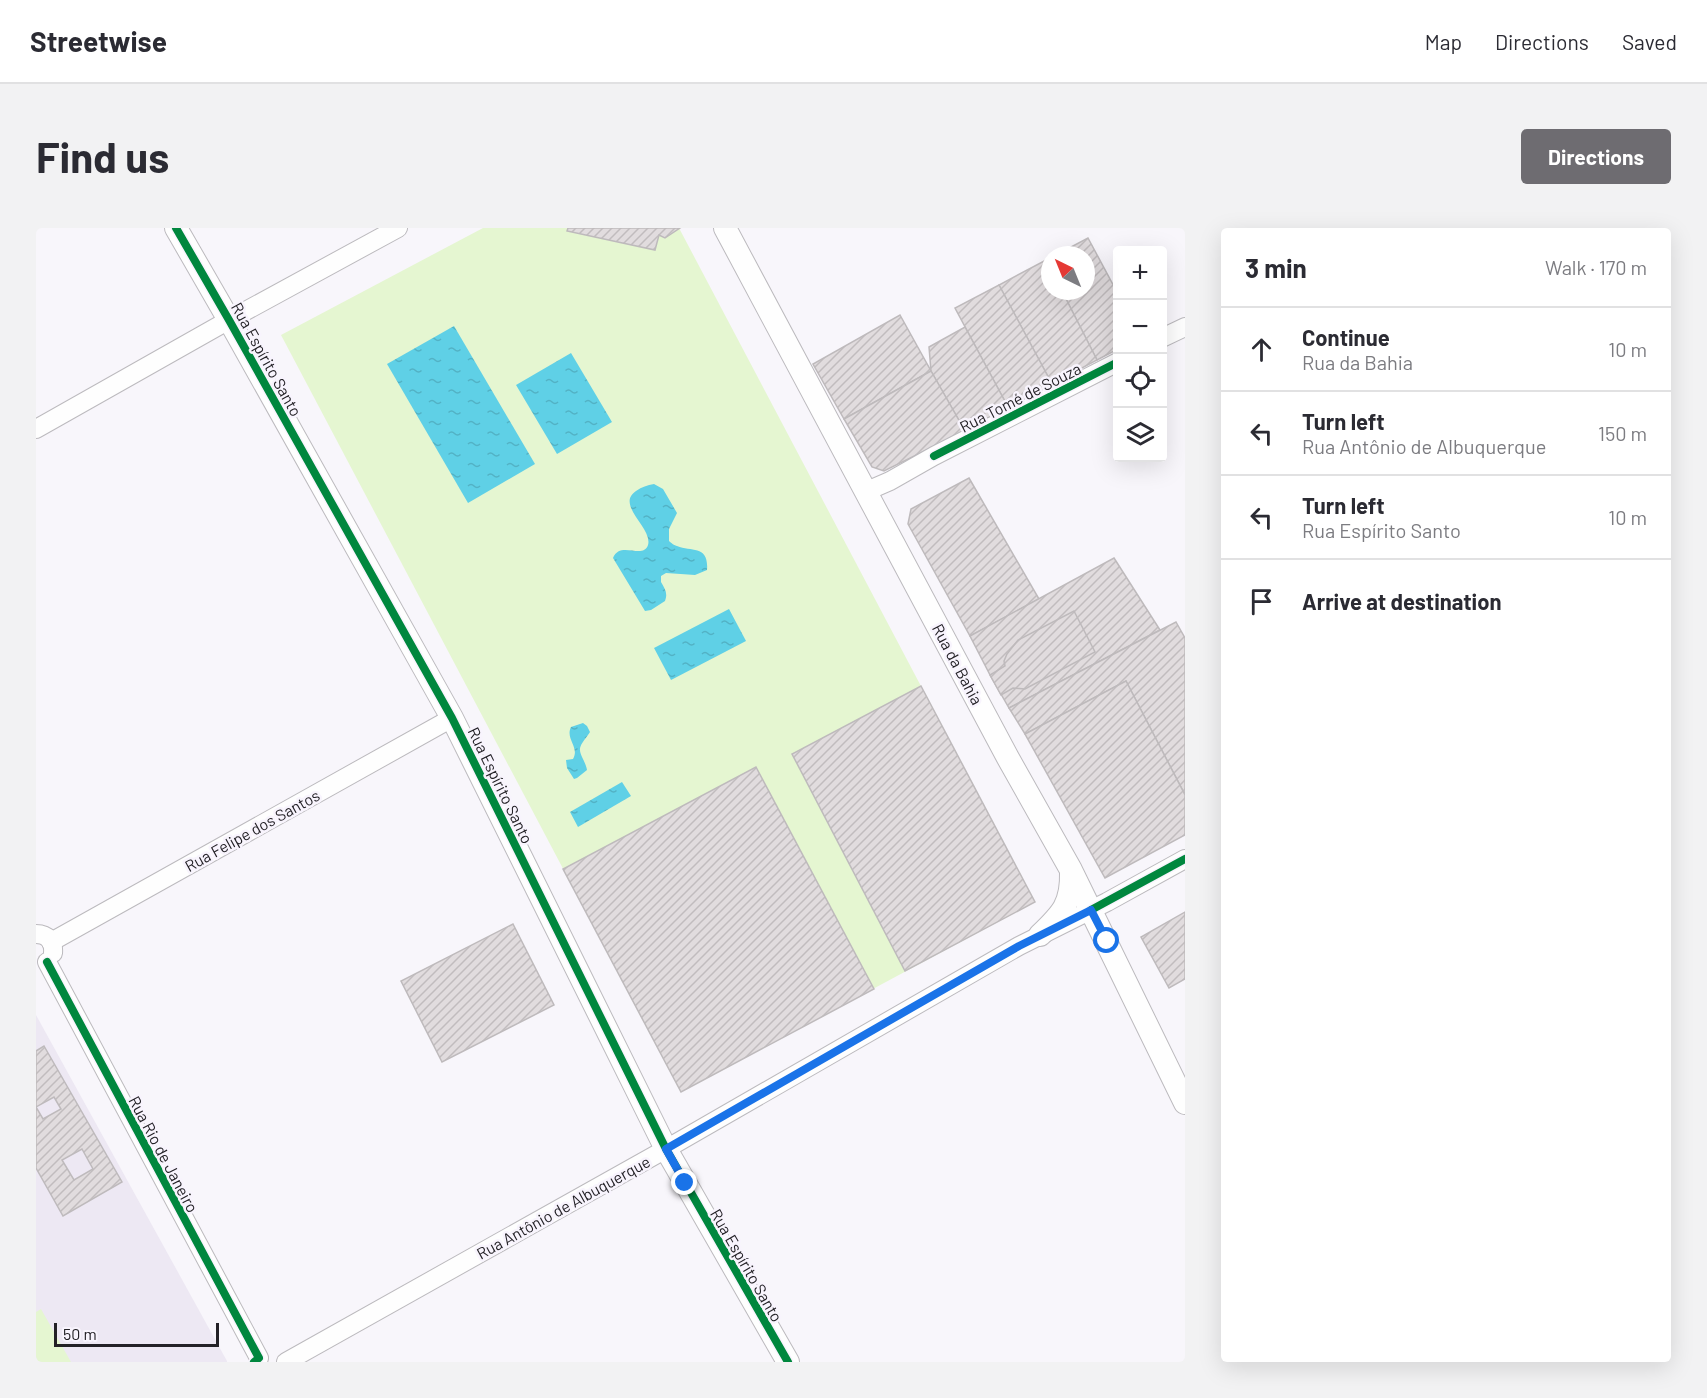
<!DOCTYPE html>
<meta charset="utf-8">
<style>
:root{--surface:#fff;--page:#f2f2f3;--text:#2b2b33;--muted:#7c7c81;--line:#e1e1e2;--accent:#6e6c71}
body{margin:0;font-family:Barlow,sans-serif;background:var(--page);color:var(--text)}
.controls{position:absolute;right:18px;top:18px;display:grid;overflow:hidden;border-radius:6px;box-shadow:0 6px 24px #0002}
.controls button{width:54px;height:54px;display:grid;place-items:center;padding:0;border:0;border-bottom:2px solid var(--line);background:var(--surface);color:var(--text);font:30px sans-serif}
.compass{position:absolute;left:1005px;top:18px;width:54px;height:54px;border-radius:50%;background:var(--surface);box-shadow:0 6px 24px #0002;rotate:317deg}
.scale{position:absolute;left:18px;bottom:15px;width:165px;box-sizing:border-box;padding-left:6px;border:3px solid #232126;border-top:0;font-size:16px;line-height:21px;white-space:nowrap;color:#232126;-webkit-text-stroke:4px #f8f4fd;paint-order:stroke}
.stop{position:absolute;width:18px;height:18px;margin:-14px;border:4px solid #1a73e8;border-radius:50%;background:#fff}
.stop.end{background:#1a73e8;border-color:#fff;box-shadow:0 2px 6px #0008}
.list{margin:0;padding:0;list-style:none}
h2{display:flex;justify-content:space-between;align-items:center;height:78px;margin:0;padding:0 24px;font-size:26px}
h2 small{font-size:20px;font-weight:400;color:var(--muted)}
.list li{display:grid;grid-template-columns:39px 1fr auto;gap:18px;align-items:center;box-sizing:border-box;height:84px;padding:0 24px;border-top:2px solid var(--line)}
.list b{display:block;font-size:22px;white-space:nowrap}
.list p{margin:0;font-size:20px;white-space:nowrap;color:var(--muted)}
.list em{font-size:20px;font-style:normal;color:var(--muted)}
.icon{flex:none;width:33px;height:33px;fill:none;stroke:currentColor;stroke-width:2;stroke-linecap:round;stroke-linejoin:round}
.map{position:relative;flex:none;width:1149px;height:1134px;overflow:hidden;border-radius:6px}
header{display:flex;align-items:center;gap:36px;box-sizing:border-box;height:84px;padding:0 30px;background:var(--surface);border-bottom:2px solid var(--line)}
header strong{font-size:28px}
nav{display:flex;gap:33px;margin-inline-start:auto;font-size:21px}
.intro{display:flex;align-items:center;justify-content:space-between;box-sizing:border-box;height:144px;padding:0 36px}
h1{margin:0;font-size:42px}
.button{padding:15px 27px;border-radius:6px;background:var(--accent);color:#fff;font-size:21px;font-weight:700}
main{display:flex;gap:36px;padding:0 36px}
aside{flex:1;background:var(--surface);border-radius:6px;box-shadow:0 6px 24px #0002}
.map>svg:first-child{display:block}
.built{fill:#ede8f3}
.grass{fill:#e5f6d1}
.water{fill:url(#water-ripples)}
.building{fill:url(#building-hatch);stroke:#bebabc;stroke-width:1.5;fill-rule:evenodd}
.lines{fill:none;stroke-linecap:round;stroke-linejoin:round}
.minor-casing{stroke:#bcbabe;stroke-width:20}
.tertiary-casing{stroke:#bcbabe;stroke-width:24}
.minor{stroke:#fefefe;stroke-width:18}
.tertiary{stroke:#fefefe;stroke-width:22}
.cycleway-casing{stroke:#f8f4fd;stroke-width:11}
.cycleway{stroke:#00873e;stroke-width:8}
.route{stroke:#1a73e8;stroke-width:8}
.labels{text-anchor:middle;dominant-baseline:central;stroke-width:5;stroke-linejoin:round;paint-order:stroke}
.street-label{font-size:16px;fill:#232126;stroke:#f8f4fd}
</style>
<header>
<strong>Streetwise</strong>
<nav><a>Map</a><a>Directions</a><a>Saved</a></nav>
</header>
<div class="intro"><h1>Find us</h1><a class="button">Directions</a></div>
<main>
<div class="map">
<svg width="1149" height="1134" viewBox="0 0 1149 1134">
<defs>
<pattern id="water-ripples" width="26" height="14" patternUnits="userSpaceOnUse" patternTransform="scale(1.5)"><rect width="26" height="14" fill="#5fd0e6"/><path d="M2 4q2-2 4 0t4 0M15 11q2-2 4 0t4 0" fill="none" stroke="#52b2c5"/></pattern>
<pattern id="building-hatch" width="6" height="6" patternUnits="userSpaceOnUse" patternTransform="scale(1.5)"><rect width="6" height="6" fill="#e1dcde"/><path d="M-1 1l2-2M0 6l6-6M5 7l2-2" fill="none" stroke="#c1bcbe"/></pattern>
</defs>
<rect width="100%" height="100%" fill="#f8f6fb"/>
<path class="built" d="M0 787 191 1133V1134H0Z"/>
<g class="grass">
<path d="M447 0H643L999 674 645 864 245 107Z"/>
<path d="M5 1081 35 1134H0V1084Z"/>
</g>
<g class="water">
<path d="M418 98 499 236 432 275 351 136Z"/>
<path d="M535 125 576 194 521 226 480 157Z"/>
<path d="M618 256 627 261 641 285 633 301V313C634 314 639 318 641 318 656 324 673 317 671 342L659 347 630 345 625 348V354C629 361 632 365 629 373L615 382 609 383 577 330C584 312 607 332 612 317 617 300 579 277 600 263 606 259 611 257 618 256Z"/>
<path d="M693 381 710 413 635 452 618 420Z"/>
<path d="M547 495 551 498 554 504C552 508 543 517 544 522 544 527 550 535 551 542L541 550 538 551 531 540 530 532 537 531C544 519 529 511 535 499Z"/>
<path d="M586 554 595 568 542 599 534 584Z"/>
</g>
<g class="building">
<path d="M532 0H644L629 10 623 7 619 22 531 3Z"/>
<path d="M1052 10 1082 66V121L1061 132 1026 63H1050V27H1020Z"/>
<path d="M1010 32 1014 41V63H1026L1061 132 1016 156 963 57Z"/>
<path d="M963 57 1016 156 972 179 919 80Z"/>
<path d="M864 87 895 143 808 191 777 136Z"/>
<path d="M929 99 972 179 929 203 895 143 893 119Z"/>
<path d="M895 143 929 203 848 243 836 239 808 191Z"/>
<path d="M933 250 1003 371 934 408 872 296 875 281Z"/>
<path d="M1078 330 1124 402 973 480 954 447 934 408Z"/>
<path d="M1038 383 1059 424 989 461 977 460 965 467 954 447 969 438 968 433 971 426 982 412Z"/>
<path d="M1140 394 1149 410V567L1090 453 989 506 973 480Z"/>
<path d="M1090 453 1149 567V607L1069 650 989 506Z"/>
<path d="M885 458 999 674 869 743 756 526Z"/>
<path d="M720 539 838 761 645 864 527 641Z"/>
<path d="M1149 684V751L1133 760 1105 709Z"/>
<path d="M477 696 518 777 406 834 365 753Z"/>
<path d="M8 818 86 954 27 988 0 940V879L7 891 25 881 18 869 0 879V823ZM46 921 57 941 38 952 26 932Z"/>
</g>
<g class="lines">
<g class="minor-casing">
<g id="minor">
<path d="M1126 110 1149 99"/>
<path d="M0 201 193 92 362 0"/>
<path d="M831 263 854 253 898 228 1082 134"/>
<path d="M0 706C12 706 18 714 17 725"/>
<path d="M15 714 416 490"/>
<path d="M11 734 223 1130"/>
<path d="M250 1134 630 921 983 718 1071 674 1149 631"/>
</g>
</g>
<g class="tertiary-casing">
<g id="tertiary">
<path d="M140 0 193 92 416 490 630 921 752 1134"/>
<path d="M689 0 972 530 1035 642 1149 875"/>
<path d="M1004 707C1026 686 1036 676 1035 644"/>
</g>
</g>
<use href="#minor" class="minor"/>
<use href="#tertiary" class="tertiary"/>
<g class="cycleway-casing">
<g id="cycleway">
<path d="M140 0 193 92 416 490 630 921 752 1134"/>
<path d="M898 228 1082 134"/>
<path d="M1055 682 1149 631"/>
<path d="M11 734 223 1130 218 1134"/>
</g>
</g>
<use href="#cycleway" class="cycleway"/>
</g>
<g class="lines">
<path class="route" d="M649 955 630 921 983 718 1055 682 1071 713"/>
</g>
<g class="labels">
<g class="street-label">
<text transform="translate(231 131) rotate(61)">Rua Espírito Santo</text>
<text transform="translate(984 169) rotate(-27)">Rua Tomé de Souza</text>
<text transform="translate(922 436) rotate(62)">Rua da Bahia</text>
<text transform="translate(465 557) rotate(64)">Rua Espírito Santo</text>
<text transform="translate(216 602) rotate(-29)">Rua Felipe dos Santos</text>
<text transform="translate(128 926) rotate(62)">Rua Rio de Janeiro</text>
<text transform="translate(527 979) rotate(-29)">Rua Antônio de Albuquerque</text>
<text transform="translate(711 1037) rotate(60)">Rua Espírito Santo</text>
</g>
</g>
</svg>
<div class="controls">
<button>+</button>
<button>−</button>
<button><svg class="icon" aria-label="locate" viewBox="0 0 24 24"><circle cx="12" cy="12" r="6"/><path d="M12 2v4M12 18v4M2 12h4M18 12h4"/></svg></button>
<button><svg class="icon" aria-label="layers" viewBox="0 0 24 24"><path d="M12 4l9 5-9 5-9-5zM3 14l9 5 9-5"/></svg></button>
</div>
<svg class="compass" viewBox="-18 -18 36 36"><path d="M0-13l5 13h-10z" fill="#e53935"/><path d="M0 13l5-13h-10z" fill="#7c7c81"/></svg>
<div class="scale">50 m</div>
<div class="stop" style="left:1071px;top:713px"></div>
<div class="stop end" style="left:649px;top:955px"></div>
</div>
<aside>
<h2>3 min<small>Walk · 170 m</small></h2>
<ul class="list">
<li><svg class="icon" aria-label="ahead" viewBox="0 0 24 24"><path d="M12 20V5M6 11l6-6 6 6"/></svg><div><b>Continue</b><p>Rua da Bahia</p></div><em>10 m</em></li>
<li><svg class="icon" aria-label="left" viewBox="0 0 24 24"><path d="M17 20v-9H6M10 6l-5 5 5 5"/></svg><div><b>Turn left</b><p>Rua Antônio de Albuquerque</p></div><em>150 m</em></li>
<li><svg class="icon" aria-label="left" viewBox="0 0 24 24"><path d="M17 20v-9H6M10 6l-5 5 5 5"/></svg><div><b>Turn left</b><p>Rua Espírito Santo</p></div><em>10 m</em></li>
<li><svg class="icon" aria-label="arrive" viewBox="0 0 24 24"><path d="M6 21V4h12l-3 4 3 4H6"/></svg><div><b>Arrive at destination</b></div></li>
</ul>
</aside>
</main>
